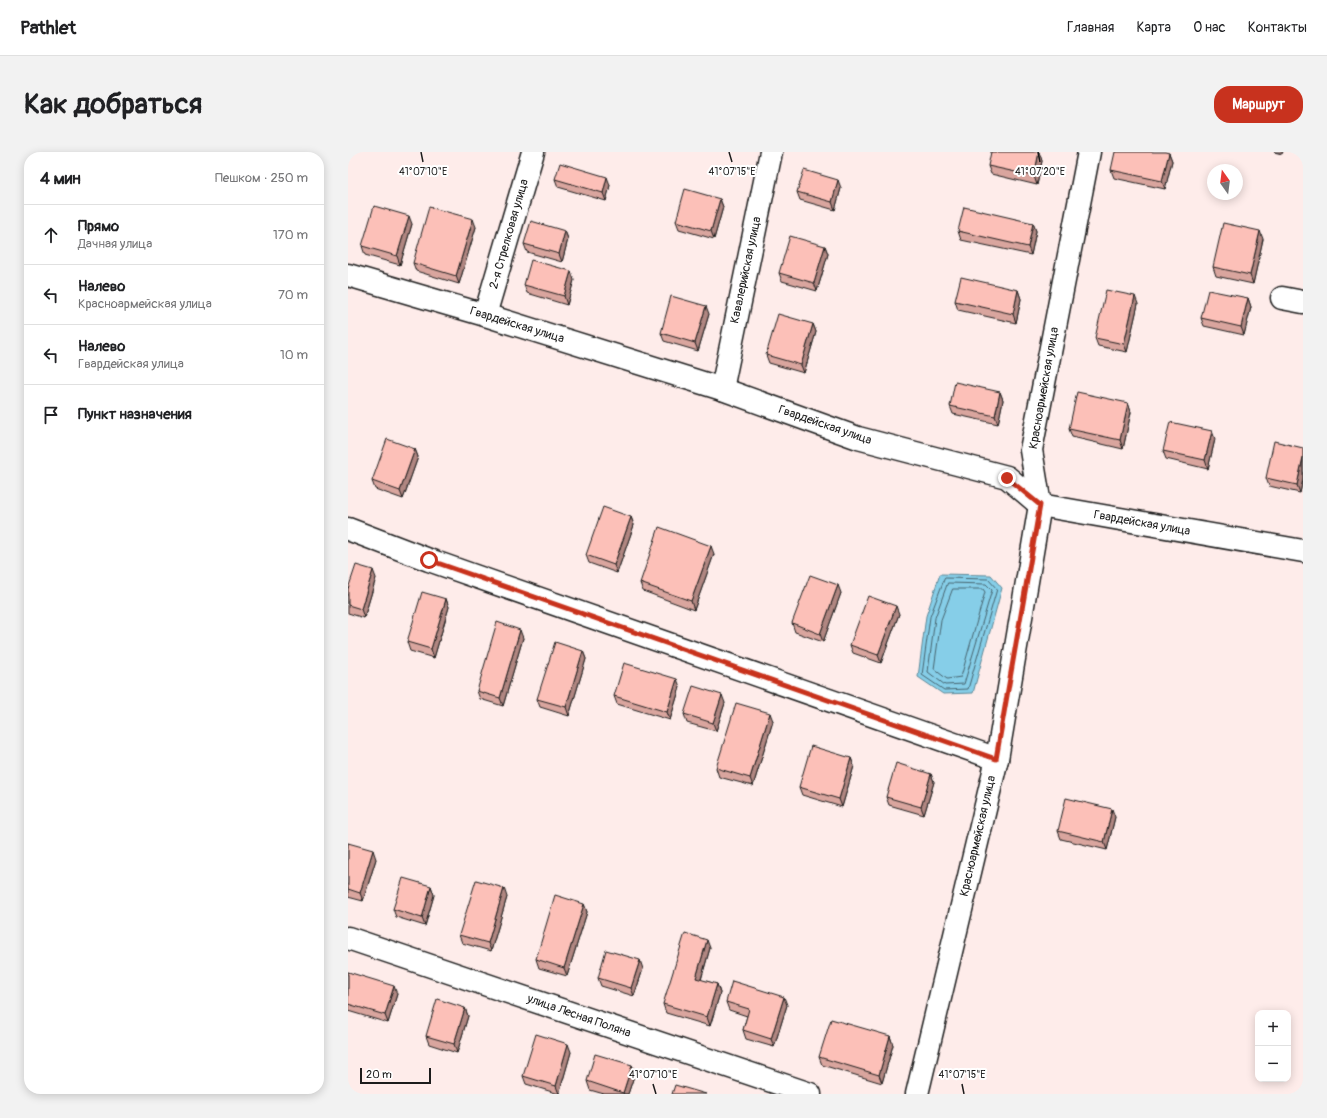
<!DOCTYPE html>
<html lang="ru">
<meta charset="utf-8">
<style>
:root{--surface:#fff;--page:#f2f2f2;--text:#202124;--muted:#757577;--line:#e0e0e0;--accent:#c8321e}
body{margin:0;font-family:Pangolin,sans-serif;background:var(--page);color:var(--text)}
.controls{position:absolute;right:12px;bottom:12px;display:grid;overflow:hidden;border-radius:8px;box-shadow:0 2px 10px #0003}
.controls button{width:36px;height:36px;display:grid;place-items:center;padding:0;border:0;border-bottom:1px solid var(--line);background:var(--surface);color:var(--text);font:20px sans-serif}
.compass{position:absolute;left:859px;top:12px;width:36px;height:36px;border-radius:50%;background:var(--surface);box-shadow:0 2px 10px #0003;rotate:346deg}
.scale{position:absolute;left:12px;bottom:10px;width:71px;box-sizing:border-box;padding-left:4px;border:2px solid #1c1c1c;border-top:0;font-size:11px;line-height:14px;white-space:nowrap;color:#1c1c1c;-webkit-text-stroke:3px #fff;paint-order:stroke}
.stop{position:absolute;width:12px;height:12px;margin:-9px;border:3px solid #c8321e;border-radius:50%;background:#fff}
.stop.end{background:#c8321e;border-color:#fff;box-shadow:0 1px 4px #0008}
.list{margin:0;padding:0;list-style:none}
h2{display:flex;justify-content:space-between;align-items:center;height:52px;margin:0;padding:0 16px;font-size:17px}
h2 small{font-size:13px;font-weight:400;color:var(--muted)}
.list li{display:grid;grid-template-columns:26px 1fr auto;gap:12px;align-items:center;box-sizing:border-box;height:60px;padding:0 16px;border-top:1px solid var(--line)}
.list b{display:block;font-size:15px;white-space:nowrap}
.list p{margin:0;font-size:13px;white-space:nowrap;color:var(--muted)}
.list em{font-size:13px;font-style:normal;color:var(--muted)}
.icon{flex:none;width:22px;height:22px;fill:none;stroke:currentColor;stroke-width:2;stroke-linecap:round;stroke-linejoin:round}
.map{position:relative;flex:none;width:955px;height:942px;overflow:hidden;border-radius:16px}
header{display:flex;align-items:center;gap:24px;box-sizing:border-box;height:56px;padding:0 20px;background:var(--surface);border-bottom:1px solid var(--line)}
header strong{font-size:19px}
nav{display:flex;gap:22px;margin-inline-start:auto;font-size:14px}
.intro{display:flex;align-items:center;justify-content:space-between;box-sizing:border-box;height:96px;padding:0 24px}
h1{margin:0;font-size:28px}
.button{padding:10px 18px;border-radius:16px;background:var(--accent);color:#fff;font-size:14px;font-weight:700}
main{display:flex;gap:24px;padding:0 24px}
aside{flex:1;background:var(--surface);border-radius:16px;box-shadow:0 2px 10px #0003}
.map>svg:first-child{display:block}
.water{fill:#86cee8;stroke:#5c8796}
.lines{fill:none;stroke-linecap:round;stroke-linejoin:round}
.shore{stroke:#46636e;stroke-width:1}
.minor-casing{stroke:#1c1c1c;stroke-width:25}
.tertiary-casing{stroke:#1c1c1c;stroke-width:25}
.minor{stroke:#fff;stroke-width:22}
.tertiary{stroke:#fff;stroke-width:22}
.wall{fill:#d9a59e;stroke:#1c1c1c}
.shaded-wall{fill:#b08681;stroke:#1c1c1c}
.building{fill:#fcc0b8;stroke:#1c1c1c}
.route{stroke:#c8321e;stroke-width:5}
.ticks{fill:none;stroke:#1c1c1c;stroke-width:1.5}
.labels{text-anchor:middle;dominant-baseline:central;stroke-width:4;stroke-linejoin:round;paint-order:stroke}
.street-label{font-size:12px;fill:#1c1c1c;stroke:#fff}
.ticks-label{font-size:10px;text-anchor:middle;fill:#1c1c1c;stroke:#fff;stroke-width:4;stroke-linejoin:round;paint-order:stroke}
</style>
<header>
<strong>Pathlet</strong>
<nav><a>Главная</a><a>Карта</a><a>О нас</a><a>Контакты</a></nav>
</header>
<div class="intro"><h1>Как добраться</h1><a class="button">Маршрут</a></div>
<main>
<aside>
<h2>4 мин<small>Пешком · 250 m</small></h2>
<ul class="list">
<li><svg class="icon" aria-label="ahead" viewBox="0 0 24 24"><path d="M12 20V5M6 11l6-6 6 6"/></svg><div><b>Прямо</b><p>Дачная улица</p></div><em>170 m</em></li>
<li><svg class="icon" aria-label="left" viewBox="0 0 24 24"><path d="M17 20v-9H6M10 6l-5 5 5 5"/></svg><div><b>Налево</b><p>Красноармейская улица</p></div><em>70 m</em></li>
<li><svg class="icon" aria-label="left" viewBox="0 0 24 24"><path d="M17 20v-9H6M10 6l-5 5 5 5"/></svg><div><b>Налево</b><p>Гвардейская улица</p></div><em>10 m</em></li>
<li><svg class="icon" aria-label="arrive" viewBox="0 0 24 24"><path d="M6 21V4h12l-3 4 3 4H6"/></svg><div><b>Пункт назначения</b></div></li>
</ul>
</aside>
<div class="map">
<svg width="955" height="942" viewBox="0 0 955 942">
<rect width="100%" height="100%" fill="#feecea"/>
<filter id="ink" filterUnits="userSpaceOnUse"><feTurbulence type="fractalNoise" baseFrequency=".025" numOctaves="2"/><feDisplacementMap in="SourceGraphic" scale="8" xChannelSelector="R" yChannelSelector="G"/><feConvolveMatrix kernelMatrix="1 2 1 2 8 2 1 2 1" color-interpolation-filters="sRGB"/></filter>
<g filter="url(#ink)">
<path class="water" d="M592 422 643 423 654 436 625 541 595 542 570 525 578 464Z"/>
<g class="lines">
<g class="shore">
<path d="M597 426 640 427 649 437 620 537 596 538 574 523 582 465Z"/>
<path d="M600 431 638 432 644 438 616 532 597 533 580 520 587 466Z"/>
<path d="M605 437H635L637 440 613 525 599 527 586 517 593 468Z"/>
</g>
<g class="minor-casing">
<g id="minor">
<path d="M0 123 137 163 374 237 510 286 659 325 692 353 955 399"/>
<path d="M934 146 955 150"/>
<path d="M137 163 185 0"/>
<path d="M374 237 423 0"/>
<path d="M0 377 81 408 649 607"/>
<path d="M0 786 462 942"/>
</g>
</g>
<g class="tertiary-casing">
<path id="tertiary" d="M569 942 649 607 692 353 683 298 741 0"/>
</g>
<use href="#minor" class="minor"/>
<use href="#tertiary" class="tertiary"/>
</g>
<g class="wall">
<path d="M691 0 694 9 689 33 643 22 640 14Z"/>
<path d="M926 0H935L934 2Z"/>
<path d="M821 1 824 9 817 37 766 26 763 18Z"/>
<path d="M207 27 262 33 258 49 210 35Z"/>
<path d="M493 36 487 58 452 48 449 40Z"/>
<path d="M372 47 375 55 366 87 331 77 328 69Z"/>
<path d="M685 71 688 79 683 103 613 88 610 79Z"/>
<path d="M64 72 52 113 17 103 14 94Z"/>
<path d="M128 75 111 132 68 119 65 111Z"/>
<path d="M217 79 220 87 214 110 179 100 176 92Z"/>
<path d="M915 87 905 132 868 124 865 115Z"/>
<path d="M477 94 480 102 469 139 434 129 431 121Z"/>
<path d="M226 128 219 153 179 141 176 133Z"/>
<path d="M670 138 673 147 668 171 610 158 607 149Z"/>
<path d="M900 146 903 155 896 183 856 174 853 166Z"/>
<path d="M790 152 779 200 750 194 747 186Z"/>
<path d="M361 162 350 199 316 189 313 181Z"/>
<path d="M465 172 468 180 456 221 421 211 418 203Z"/>
<path d="M652 240 655 248 650 272 605 262 602 254Z"/>
<path d="M780 251 783 260 775 297 724 285 721 277Z"/>
<path d="M867 287 860 317 818 307 815 299Z"/>
<path d="M955 296V327L952 341 921 334 918 326Z"/>
<path d="M67 297 70 305 55 347 27 337 24 329Z"/>
<path d="M283 365 286 373 269 421 241 411 238 403Z"/>
<path d="M366 402 346 458 295 439 292 431Z"/>
<path d="M28 426 16 466 0 461V437Z"/>
<path d="M493 441 475 490 447 480 444 471Z"/>
<path d="M98 447 101 455 86 506 62 499 59 490Z"/>
<path d="M551 462 533 511 505 501 502 493Z"/>
<path d="M175 486 155 554 132 547 129 539Z"/>
<path d="M235 499 238 507 221 564 192 555 189 547Z"/>
<path d="M332 535 322 568 269 552 266 544Z"/>
<path d="M377 551 368 579 339 571 336 562Z"/>
<path d="M425 569 405 634 371 625 368 616Z"/>
<path d="M503 606 506 614 494 655 454 643 451 635Z"/>
<path d="M583 622 586 630 576 663 541 653 538 645Z"/>
<path d="M767 665 759 698 713 687 710 679Z"/>
<path d="M0 691 28 707 15 749 0 745Z"/>
<path d="M83 734 86 743 77 774 48 765 45 757Z"/>
<path d="M159 745 143 799 114 791 111 783Z"/>
<path d="M236 752 239 760 219 824 191 816 188 807Z"/>
<path d="M362 796 353 828 369 832 372 841 362 874 318 861 315 852Z"/>
<path d="M295 817 286 844 253 834 250 826Z"/>
<path d="M0 820 49 842 40 871 0 859Z"/>
<path d="M378 850 439 853 426 895 398 887 395 878 399 864 381 858Z"/>
<path d="M117 856 120 864 109 901 81 892 78 884Z"/>
<path d="M542 884 545 893 534 931 474 913 471 905Z"/>
<path d="M223 900 211 942 178 932 175 924Z"/>
<path d="M284 913 287 921 280 942H256L242 938 239 929Z"/>
</g>
<g class="shaded-wall">
<path d="M691 0 694 9 689 33 686 24Z"/>
<path d="M821 1 824 9 817 37 814 29Z"/>
<path d="M259 25 262 33 258 49 255 41Z"/>
<path d="M490 28 493 36 487 58 484 50Z"/>
<path d="M372 47 375 55 366 87 363 79Z"/>
<path d="M61 64 64 72 52 113 49 104Z"/>
<path d="M125 67 128 75 111 132 108 124Z"/>
<path d="M685 71 688 79 683 103 680 95Z"/>
<path d="M217 79 220 87 214 110 211 102Z"/>
<path d="M912 79 915 87 905 132 902 123Z"/>
<path d="M477 94 480 102 469 139 466 131Z"/>
<path d="M223 119 226 128 219 153 216 144Z"/>
<path d="M670 138 673 147 668 171 665 162Z"/>
<path d="M787 144 790 152 779 200 776 192Z"/>
<path d="M900 146 903 155 896 183 893 175Z"/>
<path d="M358 154 361 162 350 199 347 191Z"/>
<path d="M465 172 468 180 456 221 453 213Z"/>
<path d="M652 240 655 248 650 272 647 264Z"/>
<path d="M780 251 783 260 775 297 772 288Z"/>
<path d="M864 279 867 287 860 317 857 308Z"/>
<path d="M67 297 70 305 55 347 52 339Z"/>
<path d="M955 305V327L952 341 949 333Z"/>
<path d="M283 365 286 373 269 421 266 413Z"/>
<path d="M363 394 366 402 346 458 343 449Z"/>
<path d="M25 418 28 426 16 466 13 457Z"/>
<path d="M490 433 493 441 475 490 472 482Z"/>
<path d="M98 447 101 455 86 506 83 497Z"/>
<path d="M548 454 551 462 533 511 530 503Z"/>
<path d="M172 478 175 486 155 554 152 546Z"/>
<path d="M235 499 238 507 221 564 218 555Z"/>
<path d="M329 527 332 535 322 568 319 560Z"/>
<path d="M374 543 377 551 368 579 365 571Z"/>
<path d="M422 561 425 569 405 634 402 626Z"/>
<path d="M503 606 506 614 494 655 491 647Z"/>
<path d="M583 622 586 630 576 663 573 655Z"/>
<path d="M764 657 767 665 759 698 756 690Z"/>
<path d="M25 698 28 707 15 749 12 741Z"/>
<path d="M83 734 86 743 77 774 74 766Z"/>
<path d="M156 736 159 745 143 799 140 791Z"/>
<path d="M236 752 239 760 219 824 216 816Z"/>
<path d="M359 788 362 796 351 834 348 826Z"/>
<path d="M292 808 295 817 286 844 283 836Z"/>
<path d="M369 832 372 841 362 874 359 865Z"/>
<path d="M46 834 49 842 40 871 37 863Z"/>
<path d="M436 845 439 853 426 895 423 887Z"/>
<path d="M117 856 120 864 109 901 106 892Z"/>
<path d="M542 884 545 893 534 931 531 923Z"/>
<path d="M220 892 223 900 211 942 208 934Z"/>
<path d="M284 913 287 921 280 942H276L275 941Z"/>
</g>
<g class="building">
<path d="M643 0H691L686 24 640 14Z"/>
<path d="M767 0H817L821 1 814 29 763 18Z"/>
<path d="M212 11 259 25 255 41 207 27Z"/>
<path d="M456 18 490 28 484 50 449 40Z"/>
<path d="M337 37 372 47 363 79 328 69Z"/>
<path d="M26 54 61 64 49 104 14 94Z"/>
<path d="M81 55 125 67 108 124 65 111Z"/>
<path d="M616 55 685 71 680 95 610 79Z"/>
<path d="M183 69 217 79 211 102 176 92Z"/>
<path d="M875 71 912 79 902 123 865 115Z"/>
<path d="M442 84 477 94 466 131 431 121Z"/>
<path d="M183 108 223 119 216 144 176 133Z"/>
<path d="M613 125 670 138 665 162 607 149Z"/>
<path d="M758 138 787 144 776 192 747 186Z"/>
<path d="M860 138 900 146 893 175 853 166Z"/>
<path d="M323 144 358 154 347 191 313 181Z"/>
<path d="M430 162 465 172 453 213 418 203Z"/>
<path d="M607 230 652 240 647 264 602 254Z"/>
<path d="M729 240 780 251 772 288 721 277Z"/>
<path d="M822 270 864 279 857 308 815 299Z"/>
<path d="M39 287 67 297 52 339 24 329Z"/>
<path d="M926 289 955 296V305L949 333 918 326Z"/>
<path d="M255 355 283 365 266 413 238 403Z"/>
<path d="M311 375 363 394 343 449 292 431Z"/>
<path d="M8 413 25 418 13 457 0 453V437Z"/>
<path d="M462 423 490 433 472 482 444 471Z"/>
<path d="M74 440 98 447 83 497 59 490Z"/>
<path d="M520 444 548 454 530 503 502 493Z"/>
<path d="M149 470 172 478 152 546 129 539Z"/>
<path d="M207 490 235 499 218 555 189 547Z"/>
<path d="M276 511 329 527 319 560 266 544Z"/>
<path d="M345 534 374 543 365 571 336 562Z"/>
<path d="M388 551 422 561 402 626 368 616Z"/>
<path d="M463 594 503 606 491 647 451 635Z"/>
<path d="M548 611 583 622 573 655 538 645Z"/>
<path d="M718 646 764 657 756 690 710 679Z"/>
<path d="M0 691 25 698 12 741 0 737Z"/>
<path d="M55 726 83 734 74 766 45 757Z"/>
<path d="M128 728 156 736 140 791 111 783Z"/>
<path d="M207 743 236 752 216 816 188 807Z"/>
<path d="M337 781 359 788 348 826 369 832 359 865 315 852Z"/>
<path d="M258 798 292 808 283 836 250 826Z"/>
<path d="M0 820 46 834 37 863 0 852Z"/>
<path d="M384 829 436 845 423 887 395 878 401 857 378 850Z"/>
<path d="M89 847 117 856 106 892 78 884Z"/>
<path d="M483 867 542 884 531 923 471 905Z"/>
<path d="M188 882 220 892 208 934 175 924Z"/>
<path d="M247 902 284 913 275 941 239 929Z"/>
<path d="M327 933 358 942H324Z"/>
</g>
</g>
<g class="lines" filter="url(#ink)">
<path class="route" d="M81 408 648 607 692 353 659 326"/>
</g>
<path class="ticks" d="M73 0 75 10M381 0 384 10M690 0 692 10M305 932 308 942M614 932 616 942"/>
<g class="labels">
<g class="street-label">
<text transform="translate(161 82) rotate(-74)">2-я Стрелковая улица</text>
<text transform="translate(398 118) rotate(-78)">Кавалерийская улица</text>
<text transform="translate(169 173) rotate(17)">Гвардейская улица</text>
<text transform="translate(696 236) rotate(-80)">Красноармейская улица</text>
<text transform="translate(477 273) rotate(19)">Гвардейская улица</text>
<text transform="translate(794 371) rotate(10)">Гвардейская улица</text>
<text transform="translate(630 684) rotate(-77)">Красноармейская улица</text>
<text transform="translate(231 864) rotate(19)">улица Лесная Поляна</text>
</g>
</g>
<g class="ticks-label">
<text x="75" y="23">41°07'10"E</text>
<text x="384" y="23">41°07'15"E</text>
<text x="692" y="23">41°07'20"E</text>
<text x="305" y="926">41°07'10"E</text>
<text x="614" y="926">41°07'15"E</text>
</g>
</svg>
<div class="controls">
<button>+</button>
<button>−</button>
</div>
<svg class="compass" viewBox="-18 -18 36 36"><path d="M0-13l5 13h-10z" fill="#e53935"/><path d="M0 13l5-13h-10z" fill="#757577"/></svg>
<div class="scale">20 m</div>
<div class="stop" style="left:81px;top:408px"></div>
<div class="stop end" style="left:659px;top:326px"></div>
</div>
</main>
